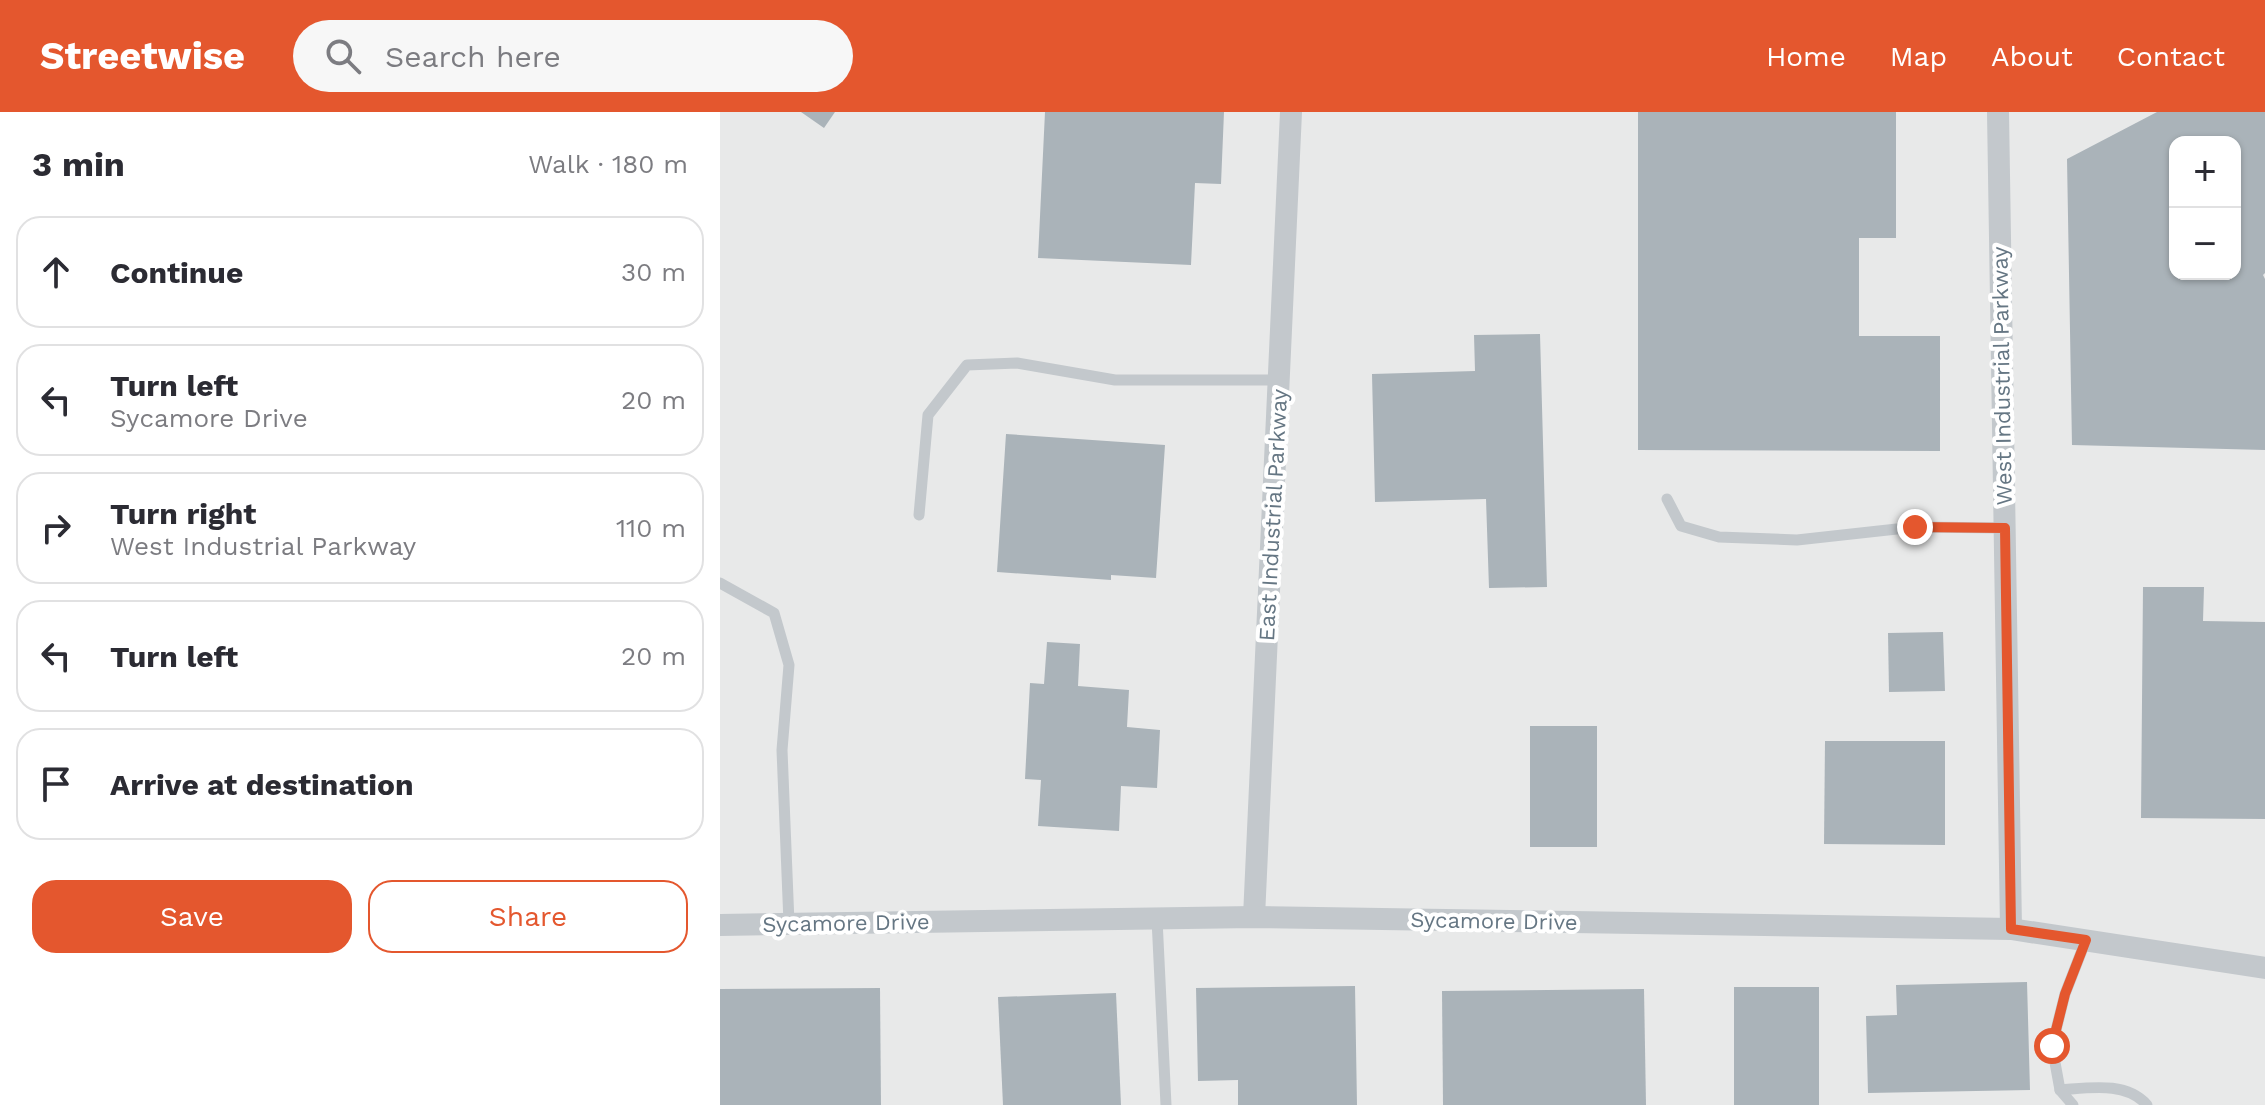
<!DOCTYPE html>
<meta charset="utf-8">
<style>
:root{--surface:#fff;--page:#f7f7f7;--text:#2b2b33;--muted:#7c7c81;--line:#e1e1e2;--accent:#e4572e}
body{margin:0;font-family:"Work Sans",sans-serif;background:var(--page);color:var(--text)}
.controls{position:absolute;right:24px;top:24px;display:grid;overflow:hidden;border-radius:16px;box-shadow:0 2px 6px #0004}
.controls button{width:72px;height:72px;display:grid;place-items:center;padding:0;border:0;border-bottom:2px solid var(--line);background:var(--surface);color:var(--text);font:40px sans-serif}
.stop{position:absolute;width:24px;height:24px;margin:-18px;border:6px solid #e4572e;border-radius:50%;background:#fff}
.stop.end{background:#e4572e;border-color:#fff;box-shadow:0 2px 8px #0008}
.list{margin:0;padding:0;list-style:none}
h2{display:flex;justify-content:space-between;align-items:center;height:104px;margin:0;padding:0 32px;font-size:34px}
h2 small{font-size:26px;font-weight:400;color:var(--muted)}
.list li{display:grid;grid-template-columns:52px 1fr auto;gap:24px;align-items:center;box-sizing:border-box;height:112px;margin:0 16px 16px;padding:0 16px;border:2px solid var(--line);border-radius:24px}
.list b{display:block;font-size:30px;white-space:nowrap}
.list p{margin:0;font-size:26px;white-space:nowrap;color:var(--muted)}
.list em{font-size:26px;font-style:normal;color:var(--muted)}
.actions{display:flex;gap:16px;padding:24px 32px}
.actions a{flex:1;padding:18px 0;border:2px solid var(--accent);border-radius:24px;text-align:center;font-size:28px;color:var(--accent)}
.actions .main{background:var(--accent);color:#fff}
.icon{flex:none;width:44px;height:44px;fill:none;stroke:currentColor;stroke-width:2;stroke-linecap:round;stroke-linejoin:round}
.map{position:relative;flex:none;width:1545px;height:993px;overflow:hidden}
header{display:flex;align-items:center;gap:48px;box-sizing:border-box;height:112px;padding:0 40px;background:var(--accent);color:#fff}
header strong{font-size:38px}
nav{display:flex;gap:44px;margin-inline-start:auto;font-size:28px}
.search{width:560px;height:72px;background:var(--page);display:flex;align-items:center;gap:20px;box-sizing:border-box;padding:0 28px;border-radius:44px;color:var(--muted);font-size:30px}
main{display:flex}
aside{flex:1;background:var(--surface)}
.map>svg:first-child{display:block}
.built{fill:#e8e9e9;fill-rule:evenodd}
.building{fill:#aab3b9;fill-rule:evenodd}
.lines{fill:none;stroke-linecap:round;stroke-linejoin:round}
.lane{stroke:#c3c8cc;stroke-width:11}
.street{stroke:#c3c8cc;stroke-width:22}
.route{stroke:#e4572e;stroke-width:10}
.labels{text-anchor:middle;dominant-baseline:central;stroke-width:8;stroke-linejoin:round;paint-order:stroke}
.street-label{font-size:22px;fill:#657683;stroke:#fff}
</style>
<header>
<strong>Streetwise</strong>
<div class="search"><svg class="icon" aria-label="search" viewBox="0 0 24 24"><circle cx="10" cy="10" r="6"/><path d="M15 15l6 6"/></svg>Search here</div>
<nav><a>Home</a><a>Map</a><a>About</a><a>Contact</a></nav>
</header>
<main>
<aside>
<h2>3 min<small>Walk · 180 m</small></h2>
<ul class="list">
<li><svg class="icon" aria-label="ahead" viewBox="0 0 24 24"><path d="M12 20V5M6 11l6-6 6 6"/></svg><div><b>Continue</b></div><em>30 m</em></li>
<li><svg class="icon" aria-label="left" viewBox="0 0 24 24"><path d="M17 20v-9H6M10 6l-5 5 5 5"/></svg><div><b>Turn left</b><p>Sycamore Drive</p></div><em>20 m</em></li>
<li><svg class="icon" aria-label="right" viewBox="0 0 24 24"><path d="M7 20v-9h11M14 6l5 5-5 5"/></svg><div><b>Turn right</b><p>West Industrial Parkway</p></div><em>110 m</em></li>
<li><svg class="icon" aria-label="left" viewBox="0 0 24 24"><path d="M17 20v-9H6M10 6l-5 5 5 5"/></svg><div><b>Turn left</b></div><em>20 m</em></li>
<li><svg class="icon" aria-label="arrive" viewBox="0 0 24 24"><path d="M6 21V4h12l-3 4 3 4H6"/></svg><div><b>Arrive at destination</b></div></li>
</ul>
<div class="actions"><a class="main">Save</a><a>Share</a></div>
</aside>
<div class="map">
<svg width="1545" height="993" viewBox="0 0 1545 993">
<rect width="100%" height="100%" fill="#fafaf8"/>
<path class="built" d="M0 0H1545V993H0ZM1455 30H1515V162H1455Z"/>
<g class="building">
<path d="M81 0H115L104 16Z"/>
<path d="M325 0H504L501 72 475 71 471 153 318 146Z"/>
<path d="M918 0H1176V126H1139V224H1220V339L918 338Z"/>
<path d="M1437 0H1545V161L1543 163 1545 167V338L1352 333 1347 47ZM1455 30H1515V162H1455Z"/>
<path d="M820 222 827 475 769 476 766 387 655 390 652 262 755 259 754 223Z"/>
<path d="M286 322 445 333 436 466 391 463V468L277 460Z"/>
<path d="M1423 475H1484L1483 509 1545 510V707L1421 706Z"/>
<path d="M1223 520 1225 579 1169 580 1168 521Z"/>
<path d="M327 530 360 532 358 574 409 578 407 615 440 618 437 676 401 674 399 719 318 714 321 668 305 667 310 571 324 572Z"/>
<rect x="810" y="614" width="67" height="121"/>
<path d="M1105 629H1225V733L1104 732Z"/>
<path d="M1307 870 1310 978 1148 981 1146 904 1177 903 1176 873Z"/>
<path d="M635 874 637 993H518V968L478 969 476 876Z"/>
<rect x="1014" y="875" width="85" height="118"/>
<path d="M160 876 161 993H0V877Z"/>
<path d="M924 877 926 993H723L722 879Z"/>
<path d="M396 881 401 993H283L278 885Z"/>
</g>
<g class="lines">
<g class="lane">
<path d="M947 387 961 414 999 425 1077 428 1195 415 1285 416"/>
<path d="M199 403 208 303 247 253 297 251 395 268H559"/>
<path d="M0 471 54 501 69 553 62 638 69 811"/>
<path d="M437 807 446 993"/>
<path d="M1340 978C1369 976 1406 969 1427 993"/>
<path d="M1353 993 1340 978 1332 934 1345 882 1366 828"/>
</g>
<g class="street">
<path d="M1278 0 1291 817"/>
<path d="M534 805 571 0"/>
<path d="M0 813 534 805 1291 817 1545 856"/>
</g>
</g>
<g class="lines">
<path class="route" d="M1195 415 1285 416 1291 817 1366 828 1345 882 1332 934"/>
</g>
<g class="labels">
<g class="street-label">
<text transform="translate(1282 264) rotate(-91)">West Industrial Parkway</text>
<text transform="translate(553 403) rotate(-87)">East Industrial Parkway</text>
<text transform="translate(774 809) rotate(1)">Sycamore Drive</text>
<text transform="translate(126 811) rotate(-1)">Sycamore Drive</text>
</g>
</g>
</svg>
<div class="controls">
<button>+</button>
<button>−</button>
</div>
<div class="stop" style="left:1332px;top:934px"></div>
<div class="stop end" style="left:1195px;top:415px"></div>
</div>
</main>
